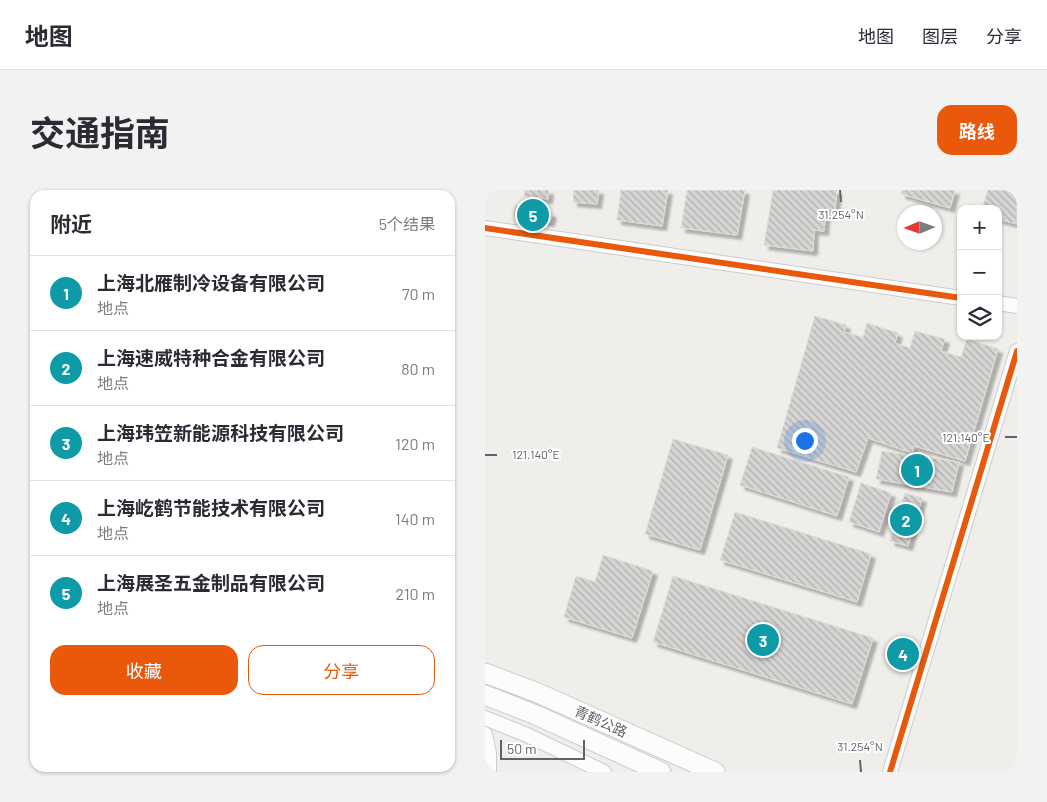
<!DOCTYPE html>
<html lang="zh">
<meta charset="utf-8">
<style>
:root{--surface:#fff;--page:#f2f2f3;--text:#2b2b33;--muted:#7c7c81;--line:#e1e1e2;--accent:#ea580c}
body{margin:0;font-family:Barlow,"Noto Sans SC",sans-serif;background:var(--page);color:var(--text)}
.controls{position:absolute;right:15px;top:15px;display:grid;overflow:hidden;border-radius:10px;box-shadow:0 1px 4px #0004}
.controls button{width:45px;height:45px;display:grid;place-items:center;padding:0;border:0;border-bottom:1px solid var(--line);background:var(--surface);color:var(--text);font:25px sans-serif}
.compass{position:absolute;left:412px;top:15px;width:45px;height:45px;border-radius:50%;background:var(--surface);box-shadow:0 1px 4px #0004;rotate:268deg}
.scale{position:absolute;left:15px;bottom:12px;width:85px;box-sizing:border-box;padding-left:5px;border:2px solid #5f6368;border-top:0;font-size:14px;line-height:18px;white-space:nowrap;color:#5f6368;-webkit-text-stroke:4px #fff;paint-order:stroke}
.you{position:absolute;left:319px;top:250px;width:18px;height:18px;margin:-12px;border:4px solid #fff;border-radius:50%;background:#1a73e8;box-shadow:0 0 0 8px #1a73e833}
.badge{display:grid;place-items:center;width:32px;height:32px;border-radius:50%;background:var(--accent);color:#fff;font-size:16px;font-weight:700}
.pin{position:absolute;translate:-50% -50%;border:2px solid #fff;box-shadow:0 1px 5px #0006}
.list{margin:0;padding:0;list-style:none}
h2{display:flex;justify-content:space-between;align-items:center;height:65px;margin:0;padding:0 20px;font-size:21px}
h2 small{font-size:16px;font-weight:400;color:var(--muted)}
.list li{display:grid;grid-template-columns:32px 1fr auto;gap:15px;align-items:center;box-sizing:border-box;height:75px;padding:0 20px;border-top:1px solid var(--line)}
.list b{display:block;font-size:19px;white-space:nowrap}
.list p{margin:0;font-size:16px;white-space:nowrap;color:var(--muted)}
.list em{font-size:16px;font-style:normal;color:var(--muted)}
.actions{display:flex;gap:10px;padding:15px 20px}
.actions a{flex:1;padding:11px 0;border:1px solid var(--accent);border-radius:15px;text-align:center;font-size:18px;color:var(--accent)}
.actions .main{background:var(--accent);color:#fff}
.icon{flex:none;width:28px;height:28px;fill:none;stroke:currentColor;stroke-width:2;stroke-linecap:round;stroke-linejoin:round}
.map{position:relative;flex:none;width:532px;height:582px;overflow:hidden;border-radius:15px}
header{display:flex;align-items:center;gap:30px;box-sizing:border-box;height:70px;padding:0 25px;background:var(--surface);border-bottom:1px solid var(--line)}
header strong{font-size:24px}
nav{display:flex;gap:28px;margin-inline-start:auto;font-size:18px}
.intro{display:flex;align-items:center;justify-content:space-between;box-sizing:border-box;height:120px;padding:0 30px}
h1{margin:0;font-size:35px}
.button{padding:12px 22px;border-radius:15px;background:var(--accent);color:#fff;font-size:18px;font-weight:700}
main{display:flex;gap:30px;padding:0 30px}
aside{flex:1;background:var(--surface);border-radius:15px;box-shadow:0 1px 4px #0004}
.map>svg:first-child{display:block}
.building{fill:url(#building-back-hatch);stroke:#deddd9;filter:url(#shadow)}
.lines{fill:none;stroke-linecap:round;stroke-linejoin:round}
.minor-casing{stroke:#cbcccc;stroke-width:16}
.secondary-casing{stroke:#cacacb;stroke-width:21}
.minor{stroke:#fdfcfc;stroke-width:14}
.secondary{stroke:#fdfcfc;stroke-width:19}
.cycleway-casing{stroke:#fff;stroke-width:9}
.cycleway{stroke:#e8590c;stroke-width:6}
.ticks{fill:none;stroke:#5f6368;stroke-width:2}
.labels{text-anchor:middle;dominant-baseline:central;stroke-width:4;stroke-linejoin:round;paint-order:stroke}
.street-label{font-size:14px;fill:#5f6368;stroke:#fff}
.ticks-label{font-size:12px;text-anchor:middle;fill:#5f6368;stroke:#fff;stroke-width:4;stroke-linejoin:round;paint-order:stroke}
</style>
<header>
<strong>地图</strong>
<nav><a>地图</a><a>图层</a><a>分享</a></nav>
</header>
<div class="intro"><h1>交通指南</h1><a class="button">路线</a></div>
<main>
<aside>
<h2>附近<small>5个结果</small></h2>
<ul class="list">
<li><span class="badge" style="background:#0f9aa8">1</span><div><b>上海北雁制冷设备有限公司</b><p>地点</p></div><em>70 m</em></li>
<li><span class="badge" style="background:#0f9aa8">2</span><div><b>上海速威特种合金有限公司</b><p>地点</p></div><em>80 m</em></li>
<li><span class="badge" style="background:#0f9aa8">3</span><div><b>上海玮笠新能源科技有限公司</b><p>地点</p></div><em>120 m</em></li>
<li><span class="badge" style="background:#0f9aa8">4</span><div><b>上海屹鹤节能技术有限公司</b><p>地点</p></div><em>140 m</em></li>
<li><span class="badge" style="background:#0f9aa8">5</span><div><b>上海展圣五金制品有限公司</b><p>地点</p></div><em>210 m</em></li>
</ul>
<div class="actions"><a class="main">收藏</a><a>分享</a></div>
</aside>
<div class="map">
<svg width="532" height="582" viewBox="0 0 532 582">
<defs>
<pattern id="building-back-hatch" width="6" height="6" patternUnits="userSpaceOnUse" patternTransform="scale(1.25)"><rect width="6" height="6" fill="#d6d5d3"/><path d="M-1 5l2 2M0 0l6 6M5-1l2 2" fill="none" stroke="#b1b0af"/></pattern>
<filter id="shadow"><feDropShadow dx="4.5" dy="4.5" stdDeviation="1" flood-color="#0004"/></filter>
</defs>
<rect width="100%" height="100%" fill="#efeeea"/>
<g class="building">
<path d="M40 0H64L63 9 39 6Z"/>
<path d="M89 0H114L112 14 88 12Z"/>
<path d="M136 0H183L177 36 132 30Z"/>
<path d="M202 0H260L252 45 196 38Z"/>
<path d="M288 0H352L350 20 341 19 339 41 329 40 328 61 279 55Z"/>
<path d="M417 0H470L465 18 416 4Z"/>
<path d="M503 0H532V34L513 29V19H497Z"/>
<path d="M30 16 51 19V21L67 23 65 32 29 27Z"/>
<path d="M330 126 361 135 359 142 378 147 382 133 413 143 410 153 425 158 430 141 460 149 456 161 476 167 482 149 513 159 480 271 429 256 427 263 383 248 371 282 292 258Z"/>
<path d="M188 249 243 265 215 360 160 344Z"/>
<path d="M267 257 364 287 352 326 255 295Z"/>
<path d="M397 261 474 272 467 302 391 289Z"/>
<path d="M376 293 406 303 394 342 364 332Z"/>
<path d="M420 303 437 308 423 356 405 351Z"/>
<path d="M250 322 386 364 372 412 235 370Z"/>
<path d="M118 365 168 381 147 448 79 427 91 386 110 392Z"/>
<path d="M188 386 388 448 367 514 168 452Z"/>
<path d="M413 456 427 460 422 475 415 473 416 469 409 467Z"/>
</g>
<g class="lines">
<g class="minor-casing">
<g id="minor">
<path d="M0 38 476 108"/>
<path d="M513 113 532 116"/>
<path d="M0 528 42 545 119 582"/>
<path d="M0 544 4 563V582"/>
<path d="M405 582 532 161"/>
</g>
</g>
<g class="secondary-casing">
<g id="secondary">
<path d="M0 483 53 503 230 582"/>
<path d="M0 505 51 525 176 582"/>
</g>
</g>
<use href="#minor" class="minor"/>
<use href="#secondary" class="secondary"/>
<g class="cycleway-casing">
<g id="cycleway">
<path d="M0 38 476 108"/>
<path d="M405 582 532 161"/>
</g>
</g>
<use href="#cycleway" class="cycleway"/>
</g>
<path class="ticks" d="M355 0 356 12M520 247H532M0 265H12M375 570 376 582"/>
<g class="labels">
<g class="street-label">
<text transform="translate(116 531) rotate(24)">青鹤公路</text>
</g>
</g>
<g class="ticks-label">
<text x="356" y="29">31.254°N</text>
<text x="481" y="252">121.140°E</text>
<text x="51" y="269">121.140°E</text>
<text x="375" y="561">31.254°N</text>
</g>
</svg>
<div class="controls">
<button>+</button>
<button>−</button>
<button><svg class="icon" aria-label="layers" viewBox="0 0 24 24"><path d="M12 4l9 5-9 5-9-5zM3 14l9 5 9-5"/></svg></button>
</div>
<svg class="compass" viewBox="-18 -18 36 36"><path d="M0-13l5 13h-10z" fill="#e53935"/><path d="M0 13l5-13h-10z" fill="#7c7c81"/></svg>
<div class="scale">50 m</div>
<div class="you"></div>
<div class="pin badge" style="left:432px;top:280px;background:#0f9aa8">1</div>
<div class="pin badge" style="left:421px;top:330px;background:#0f9aa8">2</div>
<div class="pin badge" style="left:278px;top:450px;background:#0f9aa8">3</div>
<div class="pin badge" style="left:418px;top:464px;background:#0f9aa8">4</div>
<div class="pin badge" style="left:48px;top:25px;background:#0f9aa8">5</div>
</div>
</main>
